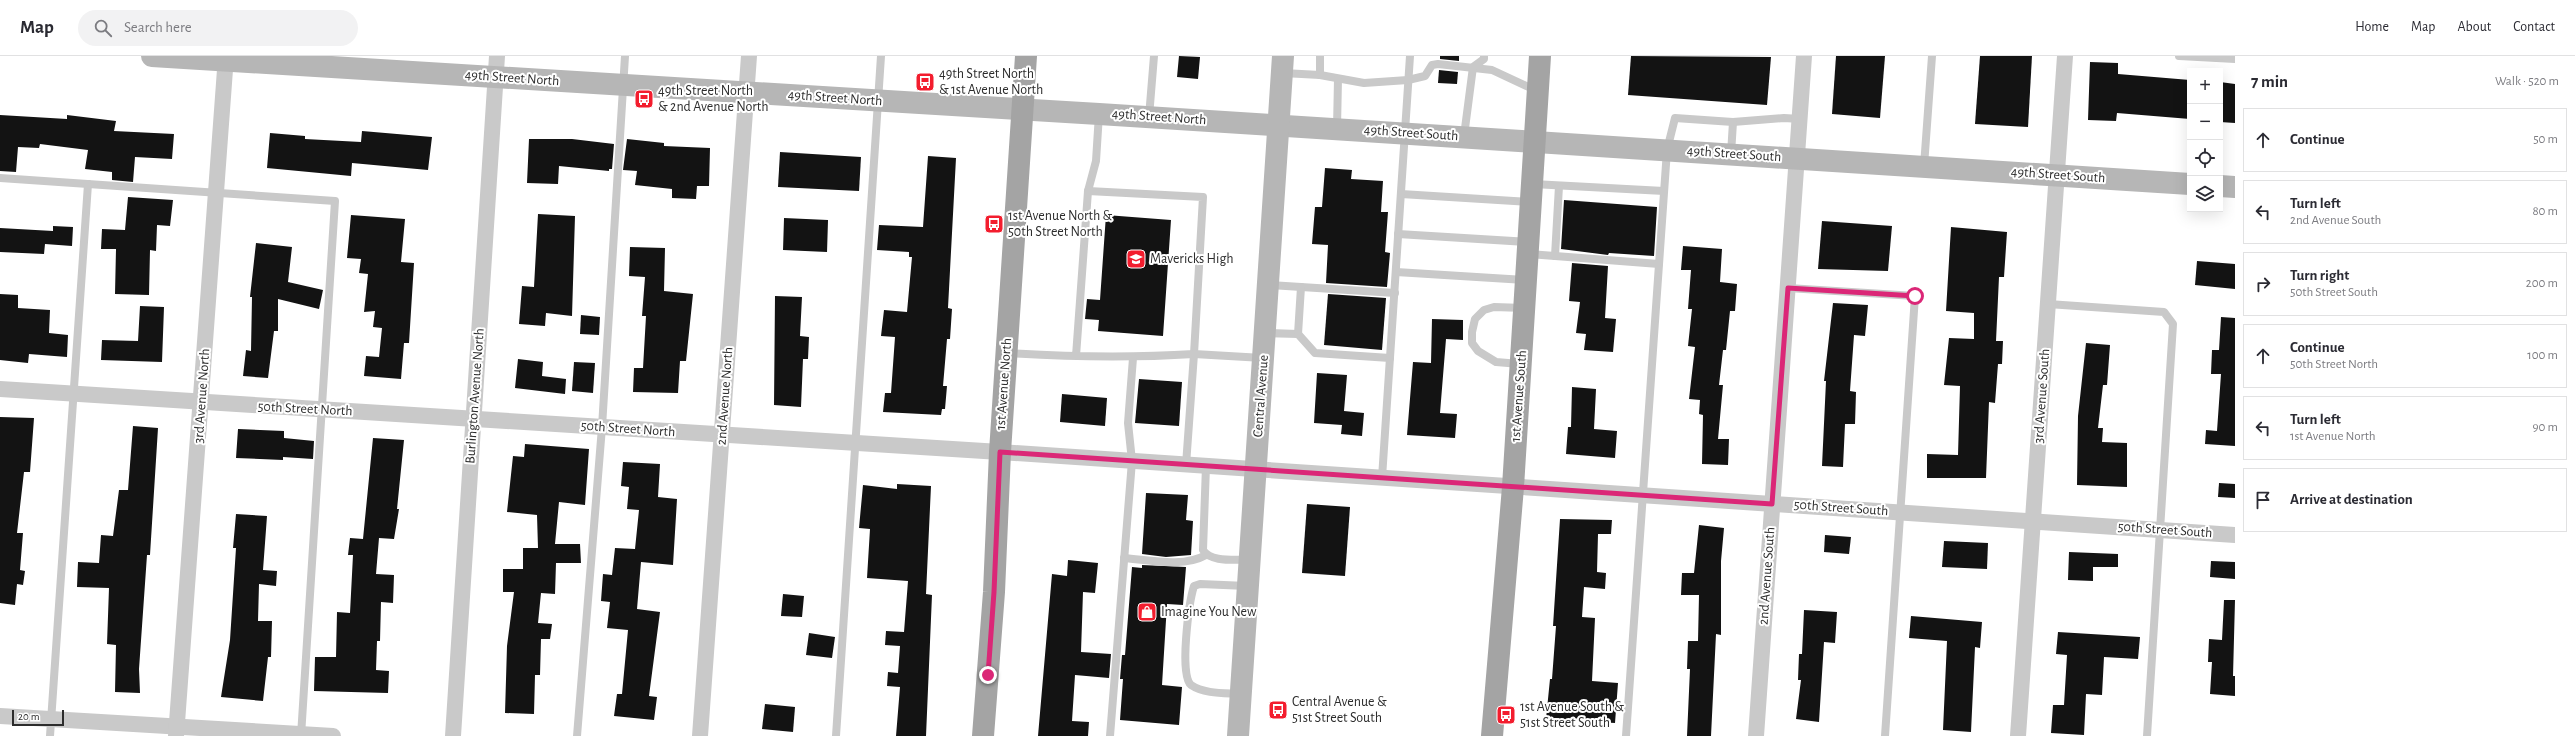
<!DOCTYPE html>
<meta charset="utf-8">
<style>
:root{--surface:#fff;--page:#f2f2f3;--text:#2b2b33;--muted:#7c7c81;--line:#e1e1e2}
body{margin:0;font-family:"Alegreya Sans",sans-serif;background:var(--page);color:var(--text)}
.controls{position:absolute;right:12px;top:12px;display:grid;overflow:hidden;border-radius:0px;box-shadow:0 4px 16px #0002}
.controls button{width:36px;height:36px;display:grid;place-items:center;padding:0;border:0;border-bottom:1px solid var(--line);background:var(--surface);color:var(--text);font:20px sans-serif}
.scale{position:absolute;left:12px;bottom:10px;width:52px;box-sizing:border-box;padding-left:4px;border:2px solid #2c2c2c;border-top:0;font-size:11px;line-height:14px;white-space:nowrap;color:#2c2c2c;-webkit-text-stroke:3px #fff;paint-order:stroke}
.stop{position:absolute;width:12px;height:12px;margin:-9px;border:3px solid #db2777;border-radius:50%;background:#fff}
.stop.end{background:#db2777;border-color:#fff;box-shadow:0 1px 4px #0008}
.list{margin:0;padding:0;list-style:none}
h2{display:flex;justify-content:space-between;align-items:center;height:52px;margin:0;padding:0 16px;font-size:17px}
h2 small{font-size:13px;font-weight:400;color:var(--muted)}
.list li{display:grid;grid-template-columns:26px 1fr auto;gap:12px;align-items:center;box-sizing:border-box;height:64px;margin:0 8px 8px;padding:0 8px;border:1px solid var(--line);border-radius:0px}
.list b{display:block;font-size:15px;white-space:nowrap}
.list p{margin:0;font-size:13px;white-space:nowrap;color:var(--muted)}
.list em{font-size:13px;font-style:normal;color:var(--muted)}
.icon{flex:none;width:22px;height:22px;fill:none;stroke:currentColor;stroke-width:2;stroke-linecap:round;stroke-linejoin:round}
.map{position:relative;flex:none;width:2235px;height:680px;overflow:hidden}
header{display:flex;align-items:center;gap:24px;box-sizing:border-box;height:56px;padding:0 20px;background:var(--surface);border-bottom:1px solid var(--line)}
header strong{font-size:19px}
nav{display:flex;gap:22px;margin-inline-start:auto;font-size:14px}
.search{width:280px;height:36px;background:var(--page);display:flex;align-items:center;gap:10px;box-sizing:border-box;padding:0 14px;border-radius:22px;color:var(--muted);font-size:15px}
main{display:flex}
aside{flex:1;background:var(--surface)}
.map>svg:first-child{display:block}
.building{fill:#131313}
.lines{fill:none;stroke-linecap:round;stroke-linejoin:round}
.lane{stroke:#c9c9c9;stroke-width:8}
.street{stroke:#c9c9c9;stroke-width:16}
.secondary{stroke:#b6b6b6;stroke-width:22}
.primary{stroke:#a4a4a4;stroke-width:22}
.route{stroke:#db2777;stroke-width:5}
.labels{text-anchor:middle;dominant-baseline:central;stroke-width:4;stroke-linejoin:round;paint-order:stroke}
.poi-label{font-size:14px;fill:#2c2c2c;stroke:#fff;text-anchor:start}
.street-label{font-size:14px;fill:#2c2c2c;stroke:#fff}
</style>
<header>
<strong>Map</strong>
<div class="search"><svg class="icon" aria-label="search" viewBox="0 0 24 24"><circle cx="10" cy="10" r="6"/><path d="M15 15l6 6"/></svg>Search here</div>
<nav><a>Home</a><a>Map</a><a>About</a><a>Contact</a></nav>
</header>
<main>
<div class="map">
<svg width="2235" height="680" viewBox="0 0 2235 680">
<rect width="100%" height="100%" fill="#fff"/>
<g class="building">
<path d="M1179 0 1200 1 1198 23 1177 21Z"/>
<path d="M1440 0H1459V5L1440 3Z"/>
<path d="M1631 0 1771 1 1767 49 1628 39Z"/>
<path d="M1836 0H1885L1880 62 1832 58Z"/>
<path d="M1980 0H2032L2028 71 1975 68Z"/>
<path d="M2090 6 2118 7V18L2190 24V63L2117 57 2116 65 2088 64Z"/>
<path d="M1439 14 1458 16 1457 28 1438 27Z"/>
<path d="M2220 26 2235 28V67L2220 66Z"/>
<path d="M0 59 67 63V59L116 65 114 75 174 78 172 103 135 101 133 126 112 124V116L85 113 88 94 40 88 39 92 18 91 16 116 0 115Z"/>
<path d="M362 75 432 81 428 114 352 107 351 120 267 112 270 77 305 80V83L361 86Z"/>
<path d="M529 83H572L614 88 612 113H609V115L559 110 558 128 527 127Z"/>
<path d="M627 83 664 87V90L710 92 709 130H697L696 143 672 142V133L635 129 637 115 623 114Z"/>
<path d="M780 96 861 101 859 135 778 131Z"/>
<path d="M928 100 956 102 948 252 952 253 950 283H947L943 330H947L945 353H942L941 359 883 356 885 337H891L895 281 881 280 884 254 907 256 912 201H909V196L877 194 879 169 923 171Z"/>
<path d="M1325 112 1352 114 1351 123 1383 125 1381 156H1388L1385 196 1390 197 1387 231 1326 227 1328 189 1312 188 1315 151H1322Z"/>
<path d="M128 141 173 144 170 170 157 169 156 195 150 194 149 239 115 238 116 193H101L102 173 125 174Z"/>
<path d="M1564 144 1657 151 1654 200 1609 197 1608 199 1561 193Z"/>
<path d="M538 158 575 160 572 260 546 257 545 270 519 268 522 230 534 231Z"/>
<path d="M351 159 405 163 401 206 414 207 409 287H404L401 323 364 320 366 300 379 301 382 272 373 271 375 255 364 256 368 218 359 217 361 203 347 202Z"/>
<path d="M1106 159 1171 164 1163 280 1098 275 1099 264 1085 263 1087 243 1100 244Z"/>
<path d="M784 162 828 164 827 196 783 194Z"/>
<path d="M1822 165 1892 170 1888 215 1818 213Z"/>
<path d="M53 170 73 171 72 190 45 188 44 198 0 196V172L53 175Z"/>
<path d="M1951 171 2007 176 2004 221H1999L1996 285H2003L2002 308H1998L1995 347 1989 346 1986 422H1927V398L1958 399 1960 330 1944 329 1949 282 1974 283V257L1946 255Z"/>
<path d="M256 187 292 191 288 226 323 234 319 253 278 243V275H274L268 322 243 320 246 294 251 295 252 241H250Z"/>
<path d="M1683 190 1722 193 1720 226 1737 228 1735 255H1730L1726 294H1723L1719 329H1723L1718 383H1729L1728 409 1702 408 1703 359 1699 358 1700 344 1689 343 1695 291 1688 290 1692 253H1688L1691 214H1681Z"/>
<path d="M630 191 665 192 664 235 693 238 686 305H680L678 337 633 336 634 312H643L646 260H642L645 221 629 220Z"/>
<path d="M2197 205 2235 208V233L2195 229Z"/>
<path d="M1572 207 1608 210 1605 262 1616 263 1613 296 1584 294 1586 278 1576 277 1580 246 1569 245Z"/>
<path d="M0 238 18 239V252L50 254 49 277 68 279 67 301 29 298 28 307 0 304Z"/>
<path d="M1328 238 1386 242 1382 294 1324 289Z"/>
<path d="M775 240 802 241 800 280 809 281 808 303H803L801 351 774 349Z"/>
<path d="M1833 247 1868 249 1865 280 1854 279 1850 335 1856 336 1855 368H1845L1843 411 1822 410 1826 325H1824Z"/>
<path d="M140 250 164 251 162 306 101 304 102 284 138 285Z"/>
<path d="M581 259 600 261 599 279 580 278Z"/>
<path d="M2221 261 2235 262V390L2205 388 2206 374 2217 375 2221 318H2211L2212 294H2219Z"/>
<path d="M1432 263 1463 264V284L1446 283 1440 357 1457 358 1455 382 1407 379 1413 306 1431 307Z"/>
<path d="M2086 287 2110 289 2107 329H2103L2098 372H2103L2102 386 2127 387V431L2077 429 2078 360Z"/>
<path d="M518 303 543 306 542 320 566 323 565 338 515 332Z"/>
<path d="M574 306 595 307 593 337 572 335Z"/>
<path d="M1317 317 1347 319 1344 355 1364 357 1362 380 1341 378 1342 369 1314 367Z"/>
<path d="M1139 323 1182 326 1179 370 1135 367Z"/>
<path d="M1572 331 1596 333 1594 373 1617 375 1615 402 1566 398 1568 371H1571Z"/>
<path d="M1062 338 1107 342 1105 370 1060 366Z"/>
<path d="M0 361 34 362 30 416H24L17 477H23L20 514 25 515 23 529 17 528 15 549 0 547Z"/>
<path d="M133 370 158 372 150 499H147L139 613 140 637 115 636 116 589 107 588 109 532 77 531 78 506 99 507 101 479 113 480 119 434H128Z"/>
<path d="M238 373 284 375V382L314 385 313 403 283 401V404L236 402Z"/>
<path d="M373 382 404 384 397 453H399L394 483 379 482 376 518 394 519 393 547 381 546 380 585H377L376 614 389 615 388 637 314 635 315 601H336L337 556 350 557 353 499H348L350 482 363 483Z"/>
<path d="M525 388 589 393 585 449 559 446 555 488H580L581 507H556L555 538 541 537 538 567 552 568 550 583H541L540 619H535L534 658 505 657 507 590 514 536H503V513H523V492H538L537 459 507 456 513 400 524 401Z"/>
<path d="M623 406 660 408 658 441 677 443 673 509 641 506 637 553 660 556 649 640 657 641 654 664 614 660 617 638H622L628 574 607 572 610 546 601 545 603 518 612 519 615 492 635 493 639 454 627 453 629 431 621 430Z"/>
<path d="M2219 427 2235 428V442L2218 441Z"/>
<path d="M897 428 931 430 926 538 932 539 926 680H896L900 631 887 630 888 616 898 617 900 590 885 589 886 575 904 576 908 525 867 522 870 473 859 472 863 429 897 433Z"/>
<path d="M1146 437 1188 439 1186 464 1193 465 1191 499 1166 501 1142 498Z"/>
<path d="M1307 448 1350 451 1345 520 1302 517Z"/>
<path d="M236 458 267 460 263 514 277 515 276 530 259 528 258 565H272L271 601H268L263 645 221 641 230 584 236 492H233Z"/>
<path d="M1560 463 1612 464 1611 478H1598L1597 516 1606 517 1605 533 1584 531 1582 561 1595 562 1592 625 1618 627 1615 667 1546 663 1550 623H1552L1556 570H1553Z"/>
<path d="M1699 469 1724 472 1721 505V579L1716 578 1711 680H1687L1690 613H1687L1688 585H1698L1699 539H1681L1682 517H1694Z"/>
<path d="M1825 479 1851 481 1849 498 1824 496Z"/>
<path d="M1944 485 1988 487 1987 513 1942 511Z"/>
<path d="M2069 496 2118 498V511H2093V525L2068 524Z"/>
<path d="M1068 504 1098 507 1095 537 1083 536 1081 596 1111 598 1109 622 1075 619 1072 665 1089 666 1088 680H1038L1052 518 1067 520Z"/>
<path d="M2211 505 2235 506V523L2210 521Z"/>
<path d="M1142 509 1186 511 1183 549 1167 548 1162 629 1182 631 1179 669 1120 664 1123 623H1120L1122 599H1125L1132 511 1142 512Z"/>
<path d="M783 538 804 540 802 561 781 560Z"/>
<path d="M2224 544H2235L2233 620H2235V640L2210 638 2212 606H2208L2209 583 2222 584Z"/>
<path d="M1804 554 1837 556 1835 587 1824 586 1819 666 1796 663 1801 624H1798L1799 598H1802Z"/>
<path d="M1911 560 1982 566 1980 592 1975 591 1971 676 1943 674 1947 585 1909 582Z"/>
<path d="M2058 576 2140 581 2138 603 2104 601 2102 639 2086 638 2084 679 2051 677 2053 649H2064L2067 599 2056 598Z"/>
<path d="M809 577 835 581 832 602 806 599Z"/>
<path d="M765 648 795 651 793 676 762 673Z"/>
</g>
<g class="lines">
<g class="lane">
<path d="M2179 0 2235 3"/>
<path d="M1283 17 1320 19 1364 27 1408 24 1425 20 1432 9 1438 8 1492 14 1537 35"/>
<path d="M1320 19V0"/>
<path d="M1149 61 1154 0"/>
<path d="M1733 66 1784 62 1800 63"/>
<path d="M1337 72 1338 23"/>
<path d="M1464 80 1473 11 1484 3V0"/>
<path d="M1924 110 1932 0"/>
<path d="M0 122 335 145 301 680"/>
<path d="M1533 128 1664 135"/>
<path d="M1088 135 1096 105 1099 58"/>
<path d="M1401 138 1531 146"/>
<path d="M1398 178 1528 186"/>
<path d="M1529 198 1659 208"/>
<path d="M1555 200 1559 130"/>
<path d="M1396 216 1525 224"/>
<path d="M1269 229 1395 237"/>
<path d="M1788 232 1915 240 1885 680"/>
<path d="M2048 248 2164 256 2173 268 2147 680"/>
<path d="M1266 277 1298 278 1315 297 1390 302"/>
<path d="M1298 278 1301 231"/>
<path d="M1007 297C1070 301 1131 302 1194 298L1203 141 1088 135 1076 300"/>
<path d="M1520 308 1496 306 1478 295 1472 287V276L1475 263 1484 254 1494 251 1524 252"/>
<path d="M1186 409 1194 298 1263 302"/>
<path d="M1206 410 1203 494C1211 507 1236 503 1250 504"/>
<path d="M1382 422 1410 0"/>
<path d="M1124 502C1150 504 1183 512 1206 499"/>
<path d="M1239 638C1225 637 1204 638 1191 629 1179 619 1189 546 1194 530L1200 528 1247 530"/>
<path d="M50 680 88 128"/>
<path d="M577 680 602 371 625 0"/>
<path d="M836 680 881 0"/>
<path d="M1110 680 1132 405 1128 367 1133 302"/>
<path d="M1626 680 1667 94 1675 62 1733 66 1731 98"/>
</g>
<g class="street">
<path d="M0 333 1000 396 2235 479"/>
<path d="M0 660 333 680"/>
<path d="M176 680 226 0"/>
<path d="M453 680 497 0"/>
<path d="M700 680 749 0"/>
<path d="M1756 680 1804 0"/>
<path d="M2018 680 2065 0"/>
</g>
<g class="secondary">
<path d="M152 0 1099 58 2190 128"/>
<path d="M2220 130 2235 131"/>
<path d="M1238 680 1283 0"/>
</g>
<g class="primary">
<path d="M983 680 994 536 1000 396 1026 0"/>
<path d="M1492 680 1513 431 1540 0"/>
</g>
</g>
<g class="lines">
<path class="route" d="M988 619 994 536 1000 396 1772 448 1788 232 1915 240"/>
</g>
<defs>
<g id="bus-square" transform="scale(1)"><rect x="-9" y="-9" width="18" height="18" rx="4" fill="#f31d2e" stroke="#fff"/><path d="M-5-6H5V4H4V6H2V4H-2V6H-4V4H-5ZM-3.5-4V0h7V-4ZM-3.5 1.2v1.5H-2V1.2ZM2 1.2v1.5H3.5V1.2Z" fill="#fff"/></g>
<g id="school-square" transform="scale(1)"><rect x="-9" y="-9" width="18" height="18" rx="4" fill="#f31d2e" stroke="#fff"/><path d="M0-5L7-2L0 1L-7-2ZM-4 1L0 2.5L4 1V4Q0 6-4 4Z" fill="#fff"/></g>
<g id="shop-square" transform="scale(1)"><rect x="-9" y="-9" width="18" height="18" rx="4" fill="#f31d2e" stroke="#fff"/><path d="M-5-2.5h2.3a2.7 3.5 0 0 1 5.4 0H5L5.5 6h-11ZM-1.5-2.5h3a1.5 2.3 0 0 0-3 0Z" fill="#fff"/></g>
</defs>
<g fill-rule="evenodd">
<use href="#bus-square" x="925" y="26"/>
<use href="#bus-square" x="644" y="43"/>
<use href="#bus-square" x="994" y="168"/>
<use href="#school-square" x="1136" y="203"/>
<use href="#shop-square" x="1147" y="556"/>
<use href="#bus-square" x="1278" y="654"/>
<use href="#bus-square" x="1506" y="659"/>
</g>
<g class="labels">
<g class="poi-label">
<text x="939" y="18">49th Street North<tspan x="939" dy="16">&amp; 1st Avenue North</tspan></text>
<text x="658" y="35">49th Street North<tspan x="658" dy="16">&amp; 2nd Avenue North</tspan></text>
<text x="1008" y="160">1st Avenue North &amp;<tspan x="1008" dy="16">50th Street North</tspan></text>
<text x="1150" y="203">Mavericks High</text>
<text x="1161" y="556">Imagine You New</text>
<text x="1292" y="646">Central Avenue &amp;<tspan x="1292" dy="16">51st Street South</tspan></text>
<text x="1520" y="651">1st Avenue South &amp;<tspan x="1520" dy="16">51st Street South</tspan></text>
</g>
<g class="street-label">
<text transform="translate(512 22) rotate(4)">49th Street North</text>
<text transform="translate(835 42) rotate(4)">49th Street North</text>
<text transform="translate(1159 61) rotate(4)">49th Street North</text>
<text transform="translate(1411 77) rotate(4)">49th Street South</text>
<text transform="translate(1734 98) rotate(4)">49th Street South</text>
<text transform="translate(2058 119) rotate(4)">49th Street South</text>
<text transform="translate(1004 328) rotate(-86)">1st Avenue North</text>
<text transform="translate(202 340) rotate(-86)">3rd Avenue North</text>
<text transform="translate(475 340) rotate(-86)">Burlington Avenue North</text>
<text transform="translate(725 340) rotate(-86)">2nd Avenue North</text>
<text transform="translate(1261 340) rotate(-86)">Central Avenue</text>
<text transform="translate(1519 340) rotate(-86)">1st Avenue South</text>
<text transform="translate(2042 340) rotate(-86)">3rd Avenue South</text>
<text transform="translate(305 353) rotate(3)">50th Street North</text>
<text transform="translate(628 373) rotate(4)">50th Street North</text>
<text transform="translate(1841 452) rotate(4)">50th Street South</text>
<text transform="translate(2165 474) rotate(4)">50th Street South</text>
<text transform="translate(1767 520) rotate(-86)">2nd Avenue South</text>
</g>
</g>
</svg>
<div class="controls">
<button>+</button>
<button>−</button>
<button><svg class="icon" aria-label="locate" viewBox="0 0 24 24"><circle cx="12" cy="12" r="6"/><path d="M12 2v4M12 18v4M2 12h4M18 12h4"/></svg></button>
<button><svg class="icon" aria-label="layers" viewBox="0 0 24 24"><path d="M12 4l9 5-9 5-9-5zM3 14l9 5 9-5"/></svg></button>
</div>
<div class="scale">20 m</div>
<div class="stop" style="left:1915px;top:240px"></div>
<div class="stop end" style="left:988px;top:619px"></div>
</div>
<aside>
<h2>7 min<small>Walk · 520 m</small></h2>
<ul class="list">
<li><svg class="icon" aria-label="ahead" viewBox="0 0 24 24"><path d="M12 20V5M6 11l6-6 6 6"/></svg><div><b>Continue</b></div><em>50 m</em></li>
<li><svg class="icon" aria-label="left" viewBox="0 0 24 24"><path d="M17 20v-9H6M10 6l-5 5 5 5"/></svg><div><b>Turn left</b><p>2nd Avenue South</p></div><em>80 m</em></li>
<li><svg class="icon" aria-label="right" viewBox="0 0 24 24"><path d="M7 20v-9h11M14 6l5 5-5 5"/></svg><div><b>Turn right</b><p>50th Street South</p></div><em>200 m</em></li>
<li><svg class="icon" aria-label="ahead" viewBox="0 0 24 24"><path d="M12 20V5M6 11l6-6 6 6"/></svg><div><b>Continue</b><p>50th Street North</p></div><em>100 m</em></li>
<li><svg class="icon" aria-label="left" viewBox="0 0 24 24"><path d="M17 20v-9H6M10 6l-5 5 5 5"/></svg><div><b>Turn left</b><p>1st Avenue North</p></div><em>90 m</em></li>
<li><svg class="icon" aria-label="arrive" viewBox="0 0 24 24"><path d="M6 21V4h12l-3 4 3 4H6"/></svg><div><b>Arrive at destination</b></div></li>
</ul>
</aside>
</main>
